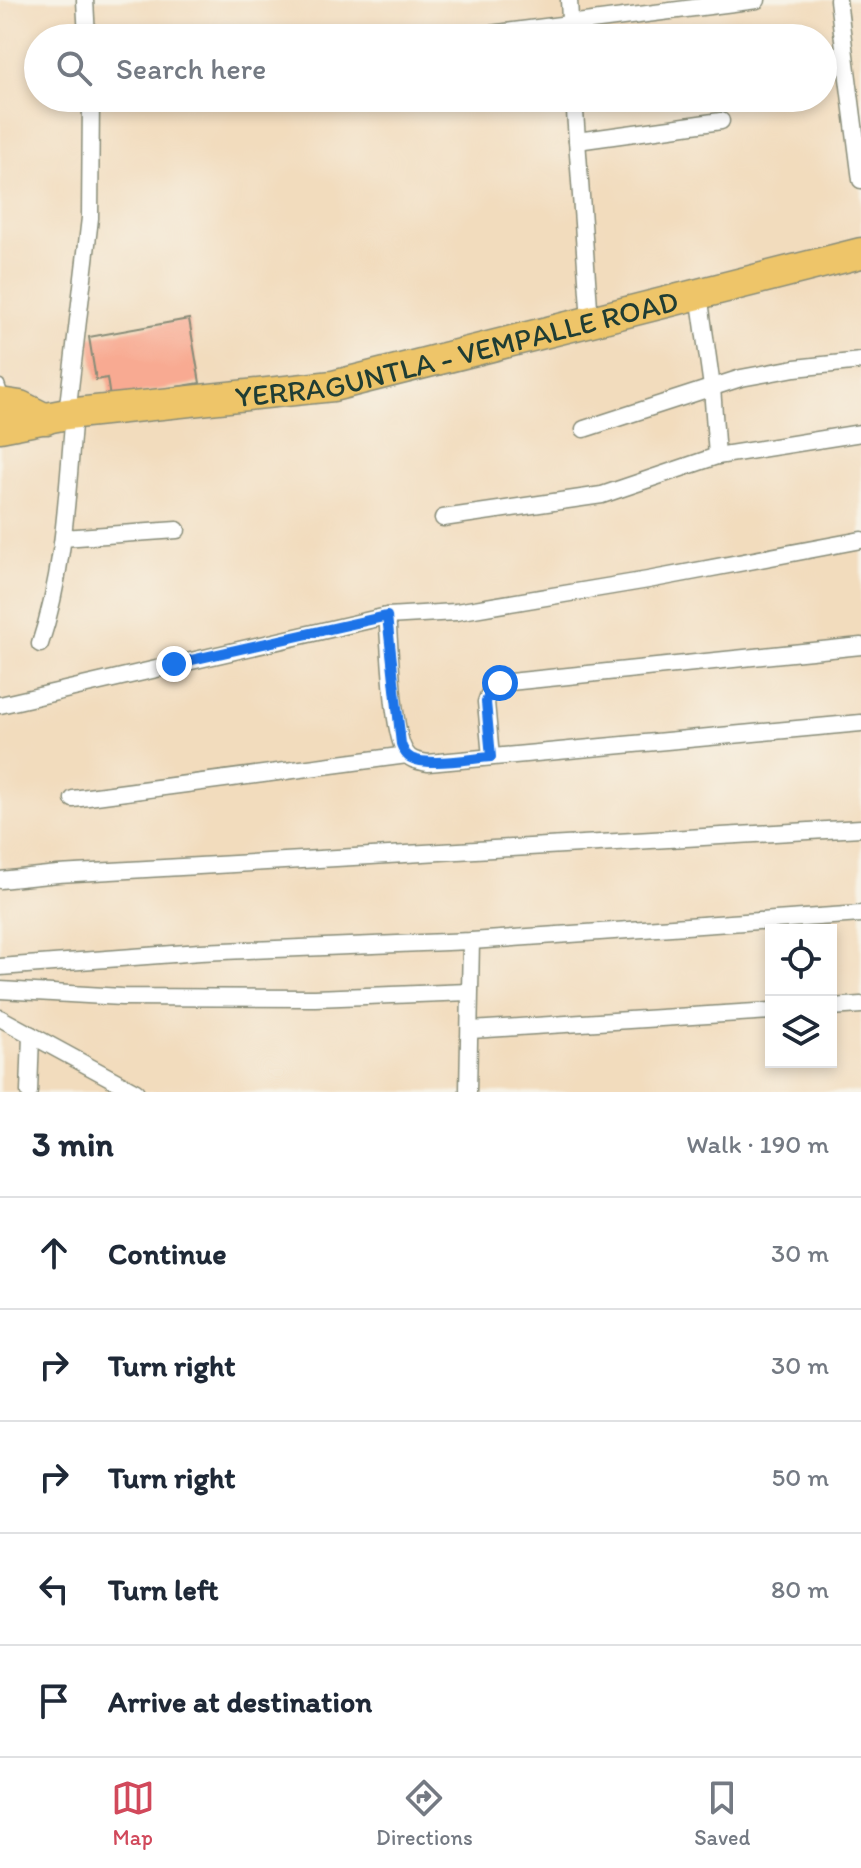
<!DOCTYPE html>
<meta charset="utf-8">
<style>
:root{--surface:#fff;--page:#f6f6f7;--text:#1f2937;--muted:#747a83;--line:#e0e1e3;--accent:#d1495b}
body{margin:0;font-family:Itim,sans-serif;background:var(--page);color:var(--text)}
.controls{position:absolute;right:24px;bottom:24px;display:grid;overflow:hidden;border-radius:0px;box-shadow:0 4px 12px #0003}
.controls button{width:72px;height:72px;display:grid;place-items:center;padding:0;border:0;border-bottom:2px solid var(--line);background:var(--surface);color:var(--text);font:40px sans-serif}
.stop{position:absolute;width:24px;height:24px;margin:-18px;border:6px solid #1a73e8;border-radius:50%;background:#fff}
.stop.end{background:#1a73e8;border-color:#fff;box-shadow:0 2px 8px #0008}
.list{margin:0;padding:0;list-style:none}
h2{display:flex;justify-content:space-between;align-items:center;height:104px;margin:0;padding:0 32px;font-size:34px}
h2 small{font-size:26px;font-weight:400;color:var(--muted)}
.list li{display:grid;grid-template-columns:52px 1fr auto;gap:24px;align-items:center;box-sizing:border-box;height:112px;padding:0 32px;border-top:2px solid var(--line)}
.list b{display:block;font-size:30px;white-space:nowrap}
.list em{font-size:26px;font-style:normal;color:var(--muted)}
.icon{flex:none;width:44px;height:44px;fill:none;stroke:currentColor;stroke-width:2;stroke-linecap:round;stroke-linejoin:round}
.map{position:relative;flex:none;width:861px;height:1092px;overflow:hidden}
.search{position:absolute;background:var(--surface);box-shadow:0 4px 12px #0003;left:24px;right:24px;top:24px;height:88px;display:flex;align-items:center;gap:20px;box-sizing:border-box;padding:0 28px;border-radius:44px;color:var(--muted);font-size:30px}
.sheet{height:664px;background:var(--surface)}
nav{display:flex;justify-content:space-around;align-items:center;box-sizing:border-box;height:112px;border-top:2px solid var(--line);background:var(--surface);font-size:22px;color:var(--muted)}
nav a{display:grid;justify-items:center;gap:4px}
nav .on{color:var(--accent)}
.map>svg:first-child{display:block}
.building{fill:#f8aa92}
.lines{fill:none;stroke-linecap:round;stroke-linejoin:round}
.lane-casing{stroke:#888c78;stroke-width:11}
.street-casing{stroke:#888c78;stroke-width:19}
.highway-casing{stroke:#888c78;stroke-width:33}
.lane{stroke:#fff;stroke-width:8}
.street{stroke:#fff;stroke-width:16}
.highway{stroke:#eec569;stroke-width:30}
.route{stroke:#1a73e8;stroke-width:10}
.labels{text-anchor:middle;dominant-baseline:central;stroke-width:6;stroke-linejoin:round;paint-order:stroke}
.street-label{font-size:30px;fill:#1f3d34;stroke:#f7f3e8}
</style>
<div class="map">
<svg width="861" height="1092" viewBox="0 0 861 1092">
<rect width="100%" height="100%" fill="#f7f3e8"/>
<filter id="ink" filterUnits="userSpaceOnUse"><feTurbulence type="fractalNoise" baseFrequency=".0125" numOctaves="2"/><feDisplacementMap in="SourceGraphic" scale="16" xChannelSelector="R" yChannelSelector="G"/><feConvolveMatrix kernelMatrix="1 2 1 2 8 2 1 2 1" color-interpolation-filters="sRGB"/></filter>
<filter id="wash" filterUnits="userSpaceOnUse"><feTurbulence type="fractalNoise" baseFrequency=".006" numOctaves="4" result="noise"/><feDisplacementMap in="SourceGraphic" scale="32" xChannelSelector="R" yChannelSelector="G"/><feGaussianBlur stdDeviation="1.8" result="paint"/><feColorMatrix in="noise" values="0 0 0 0 0 0 0 0 0 0 0 0 0 0 0 0 0 1.4 0 .05"/><feComposite in="paint" operator="in"/></filter>
<g filter="url(#wash)">
<rect width="100%" height="100%" fill="#f2dcbd"/>
<g id="blocks">
<path class="building" d="M189 319 200 383 110 398 107 378 96 380 89 337Z"/>
</g>
</g>
<g filter="url(#ink)">
<use href="#blocks" fill-opacity="0" stroke="#888c78" stroke-width="2"/>
<g class="lines">
<g class="lane-casing">
<path id="lane" d="M0 384 5 399"/>
</g>
<g class="street-casing">
<g id="street">
<path d="M85 0 87 38"/>
<path d="M569 0 571 38"/>
<path d="M838 0 861 180"/>
<path d="M458 38 757 0"/>
<path d="M574 98 590 321"/>
<path d="M577 141 721 121"/>
<path d="M699 294 712 387 717 456"/>
<path d="M67 414 90 218 91 98"/>
<path d="M584 429 741 378 795 368 861 361"/>
<path d="M443 518 602 495 717 456 861 433"/>
<path d="M63 538 177 530"/>
<path d="M387 616C390 643 392 735 406 753 411 761 419 761 428 763L861 723"/>
<path d="M40 644C65 569 67 491 74 413"/>
<path d="M0 705 387 616 456 612 648 580 861 540"/>
<path d="M491 757 486 702 489 694 500 683 861 646"/>
<path d="M73 799 407 755"/>
<path d="M0 880 58 874 861 828"/>
<path d="M0 967 200 952 471 941 861 914"/>
<path d="M0 990 122 997 315 998 469 992"/>
<path d="M831 1007 861 1005"/>
<path d="M0 1018 136 1092"/>
<path d="M471 1030 771 1011"/>
<path d="M29 1092 31 1035"/>
<path d="M468 1092 471 941"/>
</g>
</g>
<g class="highway-casing">
<g id="highway">
<path d="M0 403 20 406 46 419"/>
<path id="s1" d="M0 427 67 414 333 386 861 253"/>
</g>
</g>
<use href="#lane" class="lane"/>
<use href="#street" class="street"/>
<use href="#highway" class="highway"/>
</g>
</g>
<g class="lines" filter="url(#ink)">
<path class="route" d="M174 664 387 616 401 744C401 745 406 755 407 755 420 769 473 758 491 757L486 702 489 694 500 683"/>
</g>
<g class="labels">
<g class="street-label">
<text stroke="none"><textPath href="#s1" startOffset="464">YERRAGUNTLA - VEMPALLE ROAD</textPath></text>
</g>
</g>
</svg>
<div class="controls">
<button><svg class="icon" aria-label="locate" viewBox="0 0 24 24"><circle cx="12" cy="12" r="6"/><path d="M12 2v4M12 18v4M2 12h4M18 12h4"/></svg></button>
<button><svg class="icon" aria-label="layers" viewBox="0 0 24 24"><path d="M12 4l9 5-9 5-9-5zM3 14l9 5 9-5"/></svg></button>
</div>
<div class="stop" style="left:500px;top:683px"></div>
<div class="stop end" style="left:174px;top:664px"></div>
<div class="search"><svg class="icon" aria-label="search" viewBox="0 0 24 24"><circle cx="10" cy="10" r="6"/><path d="M15 15l6 6"/></svg>Search here</div>
</div>
<section class="sheet">
<h2>3 min<small>Walk · 190 m</small></h2>
<ul class="list">
<li><svg class="icon" aria-label="ahead" viewBox="0 0 24 24"><path d="M12 20V5M6 11l6-6 6 6"/></svg><div><b>Continue</b></div><em>30 m</em></li>
<li><svg class="icon" aria-label="right" viewBox="0 0 24 24"><path d="M7 20v-9h11M14 6l5 5-5 5"/></svg><div><b>Turn right</b></div><em>30 m</em></li>
<li><svg class="icon" aria-label="right" viewBox="0 0 24 24"><path d="M7 20v-9h11M14 6l5 5-5 5"/></svg><div><b>Turn right</b></div><em>50 m</em></li>
<li><svg class="icon" aria-label="left" viewBox="0 0 24 24"><path d="M17 20v-9H6M10 6l-5 5 5 5"/></svg><div><b>Turn left</b></div><em>80 m</em></li>
<li><svg class="icon" aria-label="arrive" viewBox="0 0 24 24"><path d="M6 21V4h12l-3 4 3 4H6"/></svg><div><b>Arrive at destination</b></div></li>
</ul>
</section>
<nav>
<a class="on"><svg class="icon" aria-label="map" viewBox="0 0 24 24"><path d="M3 6l6-2 6 2 6-2v14l-6 2-6-2-6 2zM9 4v14M15 6v14"/></svg>Map</a>
<a><svg class="icon" aria-label="directions" viewBox="0 0 24 24"><path d="M12 3l9 9-9 9-9-9zM9 14v-3h6M13 9l2 2-2 2"/></svg>Directions</a>
<a><svg class="icon" aria-label="saved" viewBox="0 0 24 24"><path d="M7 4h10v16l-5-4-5 4z"/></svg>Saved</a>
</nav>
